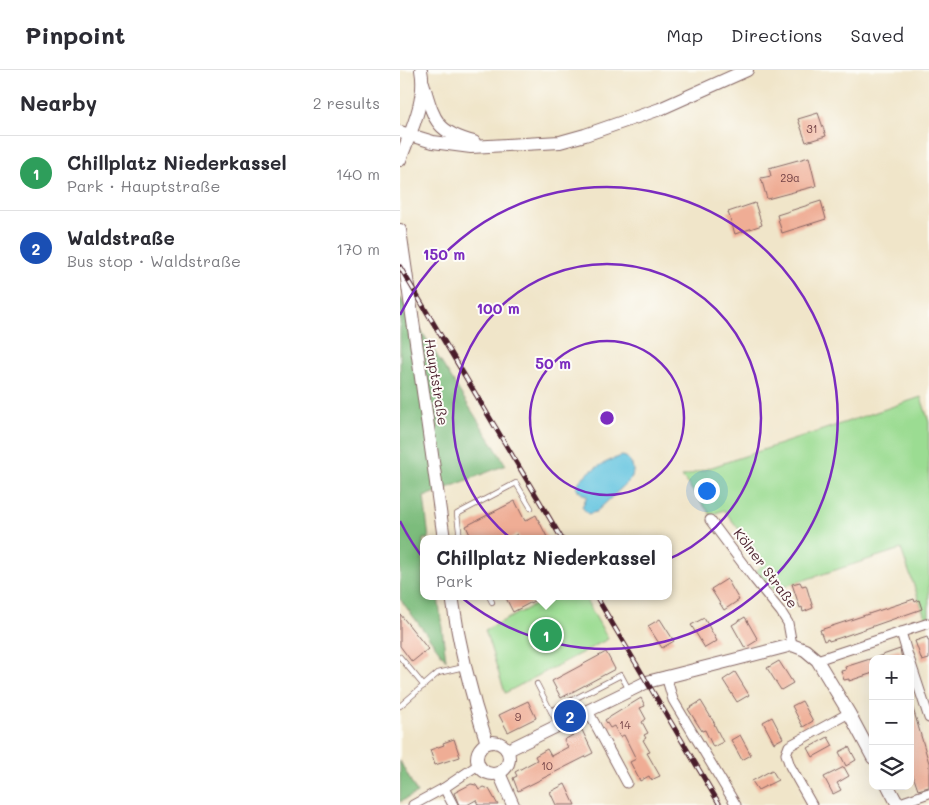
<!DOCTYPE html>
<meta charset="utf-8">
<style>
:root{--surface:#fff;--page:#f7f7f7;--text:#2b2b33;--muted:#7c7c81;--line:#e1e1e2;--accent:#ea580c}
body{margin:0;font-family:Mali,sans-serif;background:var(--page);color:var(--text)}
.controls{position:absolute;right:15px;bottom:15px;display:grid;overflow:hidden;border-radius:10px;box-shadow:0 5px 20px #0002}
.controls button{width:45px;height:45px;display:grid;place-items:center;padding:0;border:0;border-bottom:1px solid var(--line);background:var(--surface);color:var(--text);font:25px sans-serif}
.you{position:absolute;left:306px;top:420px;width:18px;height:18px;margin:-12px;border:4px solid #fff;border-radius:50%;background:#1a73e8;box-shadow:0 0 0 8px #1a73e833}
.badge{display:grid;place-items:center;width:32px;height:32px;border-radius:50%;background:var(--accent);color:#fff;font-size:16px;font-weight:700}
.pin{position:absolute;translate:-50% -50%;border:2px solid #fff;box-shadow:0 1px 5px #0006}
.popup{position:absolute;left:20px;top:465px;width:252px;height:65px;box-sizing:border-box;display:grid;place-content:center;border-radius:10px;background:var(--surface);filter:drop-shadow(0 1px 4px #0005);font-size:16px;white-space:nowrap;color:var(--muted)}
.popup b{font-size:19px;color:var(--text)}
.popup::after{content:'';position:absolute;left:50%;top:100%;margin-left:-10px;border:10px solid transparent;border-top-color:var(--surface)}
.list{margin:0;padding:0;list-style:none}
h2{display:flex;justify-content:space-between;align-items:center;height:65px;margin:0;padding:0 20px;font-size:21px}
h2 small{font-size:16px;font-weight:400;color:var(--muted)}
.list li{display:grid;grid-template-columns:32px 1fr auto;gap:15px;align-items:center;box-sizing:border-box;height:75px;padding:0 20px;border-top:1px solid var(--line)}
.list b{display:block;font-size:19px;white-space:nowrap}
.list p{margin:0;font-size:16px;white-space:nowrap;color:var(--muted)}
.list em{font-size:16px;font-style:normal;color:var(--muted)}
.icon{flex:none;width:28px;height:28px;fill:none;stroke:currentColor;stroke-width:2;stroke-linecap:round;stroke-linejoin:round}
.map{position:relative;flex:none;width:529px;height:735px;overflow:hidden}
header{display:flex;align-items:center;gap:30px;box-sizing:border-box;height:70px;padding:0 25px;background:var(--surface);border-bottom:1px solid var(--line)}
header strong{font-size:24px}
nav{display:flex;gap:28px;margin-inline-start:auto;font-size:18px}
main{display:flex}
aside{flex:1;background:var(--surface)}
.map>svg:first-child{display:block}
.green{fill:#9bdc92;stroke:#727e5e}
.forest{fill:#7cbc7c;stroke:#636e54}
.water{fill:#61c3df;stroke:#567185}
.building{fill:#efad95}
.lines{fill:none;stroke-linecap:round;stroke-linejoin:round}
.lane-casing{stroke:#846462;stroke-width:6}
.street-casing{stroke:#846462;stroke-width:11}
.secondary-casing{stroke:#846462;stroke-width:14}
.lane{stroke:#fff;stroke-width:4.5}
.street{stroke:#fff;stroke-width:9}
.secondary{stroke:#fff;stroke-width:12}
.rail-casing{stroke:#4a1f2b;stroke-width:5}
.rail{stroke:#fdfcf7;stroke-width:3;stroke-dasharray:9;stroke-linecap:butt}
.ring{fill:none;stroke:#7b2cbf;stroke-width:2.5}
.labels{text-anchor:middle;dominant-baseline:central;stroke-width:4;stroke-linejoin:round;paint-order:stroke}
.number-label{font-size:11px;fill:#734246}
.street-label{font-size:14px;fill:#4a1f2b;stroke:#fdfcf7}
.centre{fill:#7b2cbf;stroke:#fdfcf7;stroke-width:2.5}
.ring-label{font-size:15px;text-anchor:middle;font-weight:bold;fill:#7b2cbf;stroke:#fdfcf7;stroke-width:4;stroke-linejoin:round;paint-order:stroke}
</style>
<header>
<strong>Pinpoint</strong>
<nav><a>Map</a><a>Directions</a><a>Saved</a></nav>
</header>
<main>
<aside>
<h2>Nearby<small>2 results</small></h2>
<ul class="list">
<li><span class="badge" style="background:#2e9e5b">1</span><div><b>Chillplatz Niederkassel</b><p>Park · Hauptstraße</p></div><em>140 m</em></li>
<li><span class="badge" style="background:#1a4fb4">2</span><div><b>Waldstraße</b><p>Bus stop · Waldstraße</p></div><em>170 m</em></li>
</ul>
</aside>
<div class="map">
<svg width="529" height="735" viewBox="0 0 529 735">
<rect width="100%" height="100%" fill="#fdfcf7"/>
<filter id="ink" filterUnits="userSpaceOnUse"><feTurbulence type="fractalNoise" baseFrequency=".02" numOctaves="2"/><feDisplacementMap in="SourceGraphic" scale="10" xChannelSelector="R" yChannelSelector="G"/><feConvolveMatrix kernelMatrix="1 2 1 2 8 2 1 2 1" color-interpolation-filters="sRGB"/></filter>
<filter id="wash" filterUnits="userSpaceOnUse"><feTurbulence type="fractalNoise" baseFrequency=".0096" numOctaves="4" result="noise"/><feDisplacementMap in="SourceGraphic" scale="20" xChannelSelector="R" yChannelSelector="G"/><feGaussianBlur stdDeviation="1.12" result="paint"/><feColorMatrix in="noise" values="0 0 0 0 0 0 0 0 0 0 0 0 0 0 0 0 0 1.4 0 .05"/><feComposite in="paint" operator="in"/></filter>
<g filter="url(#wash)">
<rect width="100%" height="100%" fill="#f0e5c9"/>
<g class="green">
<path d="M521 327 529 352V546L525 547 501 479 373 520 356 501 365 493 324 440 311 445 282 407Z"/>
<path d="M153 526H184L208 569 105 623 85 560Z"/>
</g>
<g class="forest">
<path d="M0 227 106 395 24 427 29 469H23V526H38L46 590 0 529Z"/>
<path d="M0 691 17 723 0 732Z"/>
</g>
<path class="water" d="M222 386 226 387C233 393 235 400 231 409L196 442 188 444 182 437 187 426 181 423 176 418C179 404 209 390 222 386Z"/>
<g id="blocks">
<g class="building">
<path d="M418 43 426 66 406 72 398 49Z"/>
<path d="M409 87 416 116 367 129 361 108 371 106 369 98Z"/>
<path d="M421 131 426 149 382 163 377 145Z"/>
<path d="M355 133 362 155 335 164 328 142Z"/>
<path d="M115 431 125 451 136 445 148 469H120L117 464 109 469H72L66 456Z"/>
<path d="M327 509 339 530 324 540 311 519Z"/>
<path d="M400 512 402 516 406 515 413 538 403 542 402 537 400 538 392 514Z"/>
<path d="M105 526H143L113 542Z"/>
<path d="M514 529 515 532 519 530 522 539 439 568 429 571 428 569 424 571 420 560Z"/>
<path d="M0 544 28 579 12 592 0 576Z"/>
<path d="M345 547 358 570 345 578 332 555Z"/>
<path d="M304 548 317 571 305 578 291 555Z"/>
<path d="M260 549 274 571 262 578 248 556Z"/>
<path d="M527 567 529 572V589L522 591 515 571Z"/>
<path d="M500 579 502 589H477V587Z"/>
<path d="M206 582 215 599 161 628 152 611Z"/>
<path d="M473 588V603L449 611V609L444 610 441 601 446 600 445 597Z"/>
<path d="M379 591 393 613 381 620 367 598Z"/>
<path d="M335 602 349 625 337 632 323 610Z"/>
<path d="M241 628 245 636 240 638 246 649 242 652 248 663 244 665 246 668 243 670 250 682 247 683 260 706 251 710 249 706 240 711 230 692 236 689 224 665 220 667 214 656 210 658 205 650Z"/>
<path d="M128 631 136 648 108 662 99 645Z"/>
<path d="M301 631 315 654H314L323 672 313 677 305 660 302 661 288 639Z"/>
<path d="M402 631 413 651 403 657 392 636Z"/>
<path d="M510 635H512L529 693V717L518 720 510 697Z"/>
<path d="M372 647 383 668 374 673 363 652Z"/>
<path d="M182 660 193 683 118 721 113 708 117 706 115 702 137 690 135 686 147 679 151 686 168 677 164 670Z"/>
<path d="M340 665 351 685 342 690 331 670Z"/>
<path d="M428 667 433 676 413 687 408 678Z"/>
<path d="M54 669 60 687 35 695 30 680 44 675 43 673Z"/>
<path d="M449 677 456 690 446 696 439 682Z"/>
<path d="M444 697 449 706 437 713 441 720 433 724 424 707Z"/>
<path d="M372 700 378 710 358 720 352 711Z"/>
<path d="M71 714 76 715 79 720 84 717 89 719 98 735H78L76 730 67 735H59L54 723Z"/>
<path d="M165 714 175 735H156L150 722Z"/>
</g>
</g>
</g>
<g filter="url(#ink)">
<use href="#blocks" fill-opacity="0" stroke="#846462" stroke-width="1"/>
<g class="lines">
<g class="lane-casing">
<g id="lane">
<path d="M60 469 57 444 116 413 131 438"/>
<path d="M89 526 92 532"/>
<path d="M0 587 24 616"/>
<path d="M137 614 158 655"/>
<path d="M0 636 38 603 64 597"/>
<path d="M151 641 221 605 229 620"/>
</g>
</g>
<g class="street-casing">
<g id="street">
<path d="M310 450 355 510 381 542 388 553 392 575"/>
<path d="M501 562 509 589"/>
<path d="M417 590 529 553"/>
<path d="M510 591 529 648"/>
<path d="M266 606 273 630 336 735"/>
<path d="M188 641 227 713"/>
<path d="M44 718 53 735"/>
<path d="M497 734 529 723"/>
<path d="M13 735 44 718 78 695"/>
<path d="M412 735 390 696 386 684 389 676 449 643"/>
</g>
</g>
<g class="secondary-casing">
<g id="secondary">
<path d="M23 13C34 49 35 62 74 72"/>
<path d="M0 62 33 72 71 77 160 72 185 65 260 39 347 0"/>
<path d="M0 90C10 63 27 30 21 0"/>
<path d="M0 160 44 469"/>
<path d="M52 526C59 576 71 625 87 673"/>
<circle cx="93" cy="688" r="16"/>
<path d="M108 680 247 612 392 575 405 580 417 590 449 643 473 688"/>
<path d="M99 703 113 735"/>
<path d="M488 716 498 735"/>
</g>
</g>
<use href="#lane" class="lane"/>
<use href="#street" class="street"/>
<use href="#secondary" class="secondary"/>
<g class="rail-casing">
<g id="rail">
<path d="M0 197 162 469"/>
<path d="M196 526 320 735"/>
</g>
</g>
<use href="#rail" class="rail"/>
</g>
</g>
<g class="ring">
<circle cx="207" cy="348" r="77"/>
<circle cx="207" cy="348" r="154"/>
<path d="M0 245A231 231 0 1 1 0 451"/>
</g>
<g class="labels">
<g class="number-label">
<text x="412" y="58">31</text>
<text x="390" y="107">29a</text>
<text x="118" y="646">9</text>
<text x="225" y="654">14</text>
<text x="147" y="695">10</text>
</g>
<g class="street-label">
<text transform="translate(37 312) rotate(81)">Hauptstraße</text>
<text transform="translate(366 498) rotate(53)">Kölner Straße</text>
</g>
</g>
<circle cx="207" cy="348" r="8" class="centre"/>
<g class="ring-label">
<text x="44" y="190">150 m</text>
<text x="98" y="244">100 m</text>
<text x="153" y="299">50 m</text>
</g>
</svg>
<div class="controls">
<button>+</button>
<button>−</button>
<button><svg class="icon" aria-label="layers" viewBox="0 0 24 24"><path d="M12 4l9 5-9 5-9-5zM3 14l9 5 9-5"/></svg></button>
</div>
<div class="you"></div>
<div class="pin badge" style="left:146px;top:565px;background:#2e9e5b">1</div>
<div class="popup"><b>Chillplatz Niederkassel</b>Park</div>
<div class="pin badge" style="left:170px;top:646px;background:#1a4fb4">2</div>
</div>
</main>
